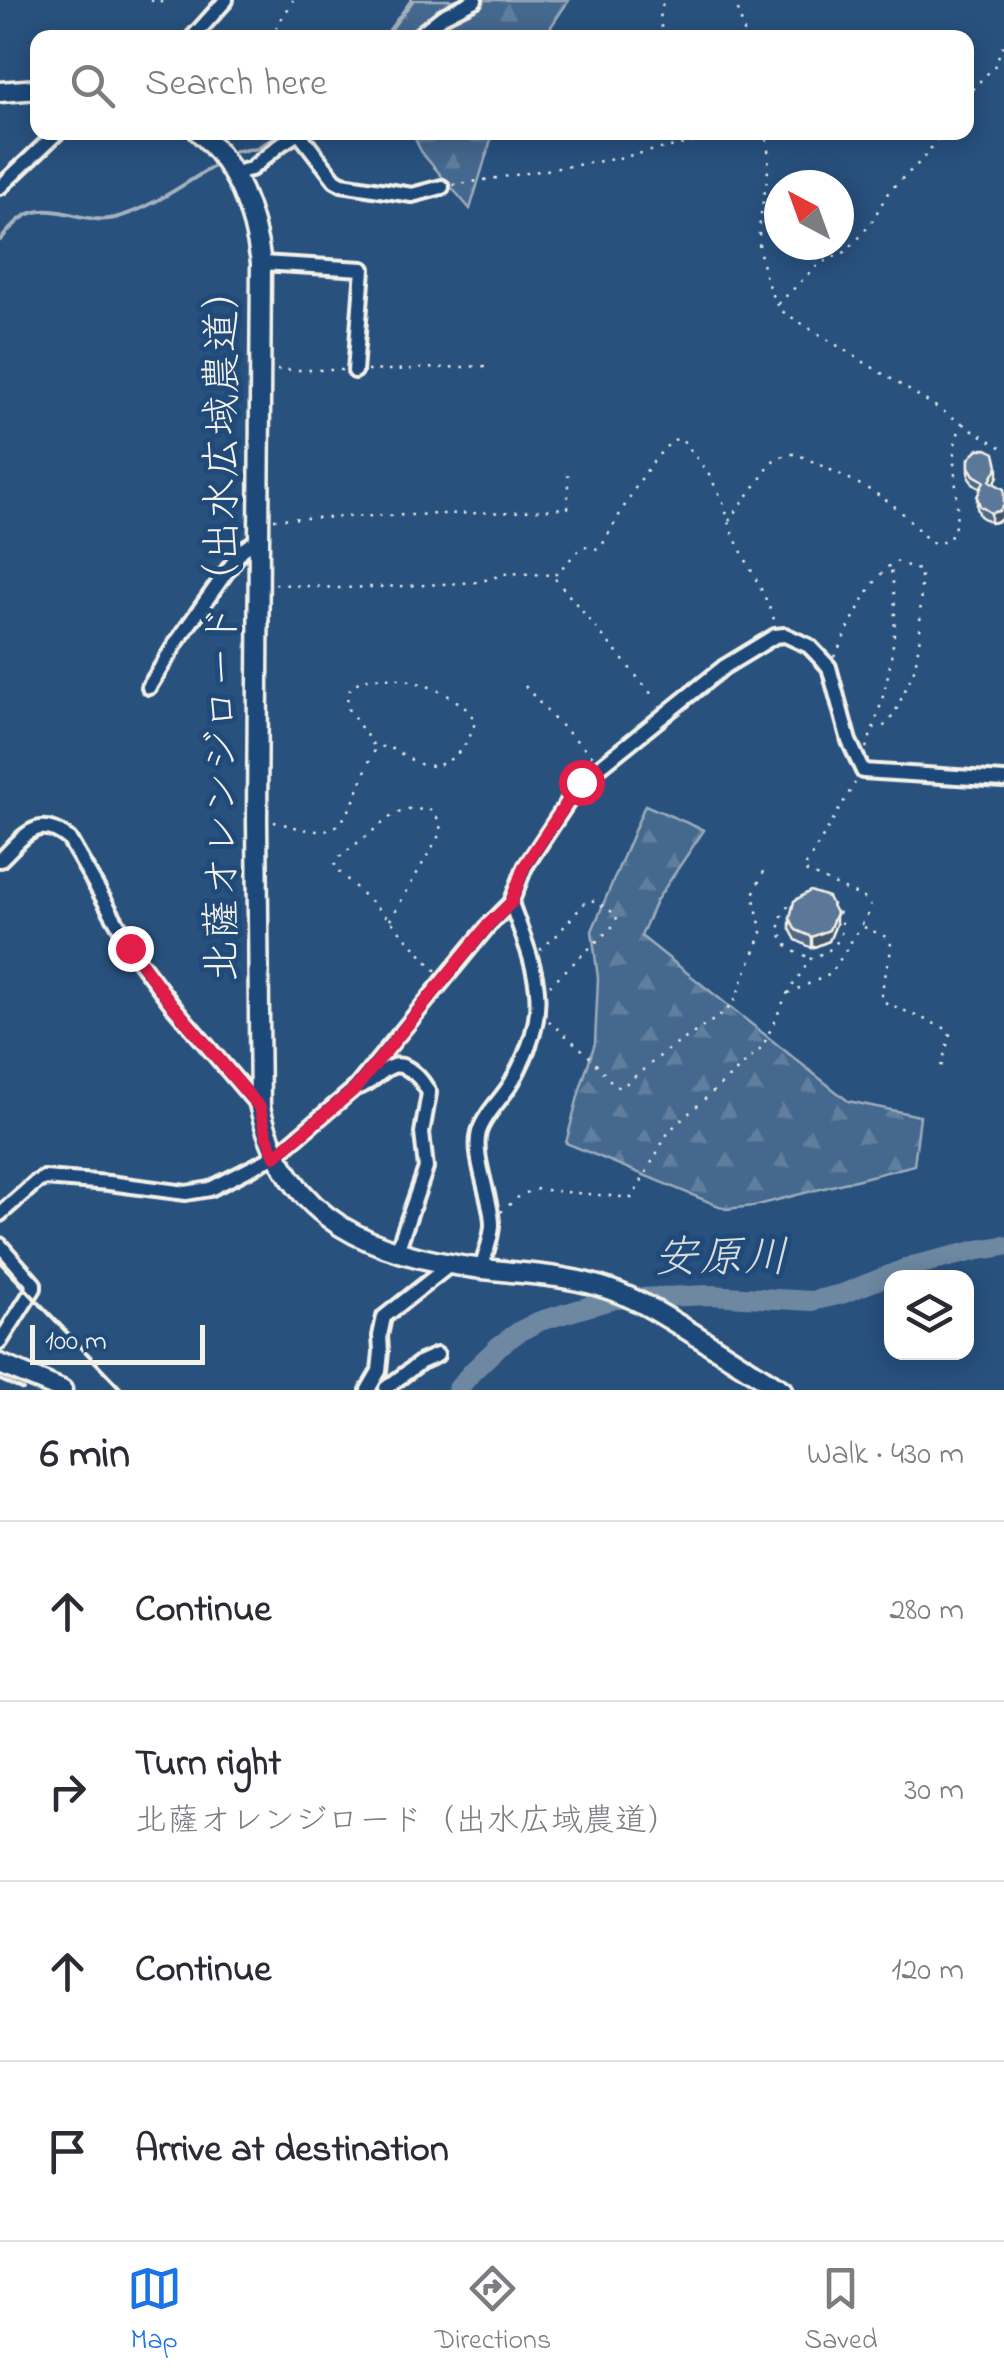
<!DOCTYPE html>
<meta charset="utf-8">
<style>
:root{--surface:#fff;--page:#f7f7f7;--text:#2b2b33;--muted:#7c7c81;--line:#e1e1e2;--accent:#1a73e8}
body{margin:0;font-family:"Indie Flower","Klee One",sans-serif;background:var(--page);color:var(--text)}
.controls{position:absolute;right:30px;bottom:30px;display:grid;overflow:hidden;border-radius:20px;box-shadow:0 5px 25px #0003}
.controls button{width:90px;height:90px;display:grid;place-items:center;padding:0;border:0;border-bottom:2px solid var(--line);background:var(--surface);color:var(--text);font:50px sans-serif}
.compass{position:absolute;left:764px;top:170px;width:90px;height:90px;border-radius:50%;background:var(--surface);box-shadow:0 5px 25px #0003;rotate:319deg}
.scale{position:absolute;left:30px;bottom:25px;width:175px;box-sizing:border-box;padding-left:10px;border:5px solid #f4f1e8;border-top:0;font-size:28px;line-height:35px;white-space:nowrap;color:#f4f1e8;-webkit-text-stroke:8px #1f4a7a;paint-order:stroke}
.stop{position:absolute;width:30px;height:30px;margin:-22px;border:8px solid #e11d48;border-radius:50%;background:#fff}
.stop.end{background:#e11d48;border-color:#fff;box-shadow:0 2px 10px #0008}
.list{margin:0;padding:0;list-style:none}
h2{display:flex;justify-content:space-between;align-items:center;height:130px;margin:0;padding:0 40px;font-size:42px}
h2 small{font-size:32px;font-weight:400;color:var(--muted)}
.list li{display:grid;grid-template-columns:65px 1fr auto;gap:30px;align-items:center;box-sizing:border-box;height:180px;padding:0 40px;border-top:2px solid var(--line)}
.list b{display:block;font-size:38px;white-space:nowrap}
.list p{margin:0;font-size:32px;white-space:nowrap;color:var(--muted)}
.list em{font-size:32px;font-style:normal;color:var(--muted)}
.icon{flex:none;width:55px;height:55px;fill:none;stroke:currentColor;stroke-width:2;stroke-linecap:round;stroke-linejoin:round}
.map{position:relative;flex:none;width:1004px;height:1390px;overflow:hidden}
.search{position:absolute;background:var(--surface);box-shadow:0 5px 25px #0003;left:30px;right:30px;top:30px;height:110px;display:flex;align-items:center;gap:25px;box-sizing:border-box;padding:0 35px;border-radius:20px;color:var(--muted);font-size:38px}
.sheet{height:850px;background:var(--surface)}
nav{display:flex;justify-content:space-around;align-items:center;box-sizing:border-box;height:140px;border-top:2px solid var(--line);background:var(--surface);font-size:28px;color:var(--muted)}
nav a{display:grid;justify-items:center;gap:5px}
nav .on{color:var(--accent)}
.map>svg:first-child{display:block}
.forest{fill:url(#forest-firs);stroke:#9cacbb;stroke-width:2.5}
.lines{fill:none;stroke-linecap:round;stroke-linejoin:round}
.stream{stroke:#a4b2be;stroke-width:4}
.river{stroke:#6e88a2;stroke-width:20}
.street-casing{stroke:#f4f1e8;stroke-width:20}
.secondary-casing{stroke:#f4f1e8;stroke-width:25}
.path{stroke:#f4f1e8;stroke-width:2.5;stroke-dasharray:2.5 8;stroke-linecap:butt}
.street{stroke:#1f4a7a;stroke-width:12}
.secondary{stroke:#1f4a7a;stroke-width:18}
.rail{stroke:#f4f1e8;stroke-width:4}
.wall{fill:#4e6784;stroke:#f4f1e8;stroke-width:2.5}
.shaded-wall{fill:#40546b;stroke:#f4f1e8;stroke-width:2.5}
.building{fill:#5b7899;stroke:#f4f1e8;stroke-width:2.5}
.route{stroke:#e11d48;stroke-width:12}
.labels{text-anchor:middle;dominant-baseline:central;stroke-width:10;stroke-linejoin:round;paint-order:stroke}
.street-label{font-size:42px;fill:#f4f1e8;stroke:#1f4a7a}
.water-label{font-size:45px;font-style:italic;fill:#d9dcda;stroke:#1f4a7a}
</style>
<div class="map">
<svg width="1004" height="1390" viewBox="0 0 1004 1390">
<defs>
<pattern id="forest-firs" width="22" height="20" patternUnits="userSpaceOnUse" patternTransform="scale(2.5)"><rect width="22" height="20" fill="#45688e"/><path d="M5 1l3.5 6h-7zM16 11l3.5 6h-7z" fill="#607e9e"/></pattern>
</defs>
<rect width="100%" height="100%" fill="#28517e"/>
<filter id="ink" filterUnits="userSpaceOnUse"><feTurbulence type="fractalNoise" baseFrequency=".01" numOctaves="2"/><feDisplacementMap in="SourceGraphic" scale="20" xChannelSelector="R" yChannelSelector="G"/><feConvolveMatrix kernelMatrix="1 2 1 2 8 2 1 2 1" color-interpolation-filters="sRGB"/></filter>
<g filter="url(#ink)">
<g class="forest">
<path d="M414 0H569L544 37 384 38Z"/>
<path d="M412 133H493L470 209 422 153Z"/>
<path d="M645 805 704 830 656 901 641 936 848 1101 920 1116 914 1165 754 1206 726 1209 566 1143 580 1089 595 1043 598 978 592 931Z"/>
</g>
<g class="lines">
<g class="stream">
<path d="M384 38 412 0"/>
<path d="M235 151 255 149 285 132"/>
<path d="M0 240C8 232 18 218 29 214 58 203 86 225 115 218 150 209 184 184 214 166"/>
</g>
<path class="river" d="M457 1390 472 1372 499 1346 520 1331 540 1321 614 1299 710 1295 812 1301 842 1294 912 1266 978 1250 1004 1246"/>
<g class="street-casing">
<g id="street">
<path d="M192 38 226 0"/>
<path d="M415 38 443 16 475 0"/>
<path d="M298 132 335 180 342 184 412 195 442 187"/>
<path d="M234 173 251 169 281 144 300 132"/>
<path d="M0 187 58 132"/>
<path d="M261 263 363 269 355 371"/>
<path d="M149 687 176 643 242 550 259 539"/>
<path d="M0 860C23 839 36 812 69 839L139 961 173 1006 260 1108"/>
<path d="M355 1088C380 1083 389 1051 414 1073 421 1079 425 1085 429 1093L422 1133 426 1168 397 1251"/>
<path d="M0 1214 35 1183 44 1178 109 1183 186 1193 210 1189 275 1156 355 1088 489 925 511 903 525 867 581 782 724 667 775 636 785 635 809 646 829 667 849 741 863 771 1004 780"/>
<path d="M0 1245 34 1284V1288L0 1342"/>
<path d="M481 1269C485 1255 492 1238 492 1224 492 1199 472 1157 479 1132 485 1113 504 1097 513 1080 553 1006 538 977 511 903"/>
<path d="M386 1388 421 1362 437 1355"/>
<path d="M368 1390 379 1371 381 1352 380 1336 384 1317 451 1264"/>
</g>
</g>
<g class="secondary-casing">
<g id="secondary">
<path d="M0 92 38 89"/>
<path d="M199 132C238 167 254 212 261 263L257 821 260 1108C288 1223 376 1256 483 1269 526 1274 570 1275 611 1290 640 1300 666 1317 692 1333 722 1352 752 1371 782 1390"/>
<path d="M0 1364 62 1390"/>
</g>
</g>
<g class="path">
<path d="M151 0 156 4 167 0"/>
<path d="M735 0 746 38"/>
<path d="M272 38C276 23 287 13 293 0"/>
<path d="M663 38C661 25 657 11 666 0"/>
<path d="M966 98 974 87 994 67 1004 43"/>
<path d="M685 132 687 142"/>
<path d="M453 185 614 159 740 132"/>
<path d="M778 304 819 264 845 252 858 239 871 223 889 191 921 161 943 132"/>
<path d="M277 370H344"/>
<path d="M367 371 486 366"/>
<path d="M963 424 1004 449"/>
<path d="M274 519 512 512 568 508V469"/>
<path d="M729 521 774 460 788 454H797C829 470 865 484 894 506 909 517 919 534 934 544L947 541C965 523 953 479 954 455 954 443 958 434 962 423L780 310C768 292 758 256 759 235 760 198 775 171 765 132"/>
<path d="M555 575 580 549 584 546 598 549 601 547C618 519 651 452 678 438L682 439 708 473 722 499 733 535 764 595 776 624"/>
<path d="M275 584 339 588 406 586 479 582 508 573 552 575 653 696"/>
<path d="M834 657C851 626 866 583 895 561L921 571 920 636 915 668 894 715 884 726 874 728"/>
<path d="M525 686 551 716 594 757"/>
<path d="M866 748C888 691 903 625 890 565"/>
<path d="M274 822C289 825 305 831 321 831 354 831 360 771 376 749L385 746C398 750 410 761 423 765 449 771 471 743 475 721 460 690 390 668 359 682 353 685 351 689 347 693L348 709 376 749"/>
<path d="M806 895C768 908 773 953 812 957"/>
<path d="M390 920 441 832 439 820 430 810 408 809 393 815 337 859 334 867 390 920 436 971"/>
<path d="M864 927 886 937 892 946 881 994 882 1001 949 1030 950 1034 941 1067"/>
<path d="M540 950 557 935 587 900 595 901 617 915 616 923 609 930 550 985"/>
<path d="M788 993 831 974 872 908 866 899 803 870 855 783"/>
<path d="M549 1021 587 1054 616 1087 623 1086 665 1052 721 1015 733 1004 762 933 753 894 767 865"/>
<path d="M501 1212 517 1198 534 1189 632 1198 669 1131 762 1048 787 994 812 957 827 952 837 942 841 935 842 920 836 907 828 900"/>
</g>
<use href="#street" class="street"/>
<use href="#secondary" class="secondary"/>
<g class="rail">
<path d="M0 1262 122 1390"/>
<path d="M0 1380 23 1390"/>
</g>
</g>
<g class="wall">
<path d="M969 459 998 476 994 483 999 521 991 523 980 516 977 508V497L981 489 974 485 969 478Z"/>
<path d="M790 918 836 924 829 941 812 948 796 940 790 929Z"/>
</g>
<g class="shaded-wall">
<path d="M998 466V476L990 491V481Z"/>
<path d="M1004 506V516L999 521 991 523V513Z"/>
<path d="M836 913V924L829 941 812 948V937Z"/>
</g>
<g class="building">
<path d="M978 449H987L995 453 998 466 990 481 1004 489V506L999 511 991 513 980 506 977 497 984 481 974 475 969 467V459Z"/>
<path d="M810 891 828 897 836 913 829 930 812 937 796 930 790 918 794 901Z"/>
</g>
</g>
<g class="lines" filter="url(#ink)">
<path class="route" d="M130 948 173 1006 260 1108 266 1134 275 1156 356 1088 489 924 511 903 524 867 581 782"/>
</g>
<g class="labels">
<g class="street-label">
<text transform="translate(224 625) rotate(-90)">北薩オレンジロード（出水広域農道）</text>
</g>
<g class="water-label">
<text x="721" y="1260">安原川</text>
</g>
</g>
</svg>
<div class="controls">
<button><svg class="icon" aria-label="layers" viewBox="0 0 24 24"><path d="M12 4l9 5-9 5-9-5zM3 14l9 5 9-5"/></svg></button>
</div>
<svg class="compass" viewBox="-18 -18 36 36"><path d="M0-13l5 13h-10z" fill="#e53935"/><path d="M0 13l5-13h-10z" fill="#7c7c81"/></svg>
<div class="scale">100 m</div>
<div class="stop" style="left:581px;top:782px"></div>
<div class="stop end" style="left:130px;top:948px"></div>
<div class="search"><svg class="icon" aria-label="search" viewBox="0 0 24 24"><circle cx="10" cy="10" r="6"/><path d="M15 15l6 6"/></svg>Search here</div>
</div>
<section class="sheet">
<h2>6 min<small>Walk · 430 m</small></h2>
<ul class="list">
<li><svg class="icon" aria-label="ahead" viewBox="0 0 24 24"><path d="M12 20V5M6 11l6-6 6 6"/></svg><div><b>Continue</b></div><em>280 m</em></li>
<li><svg class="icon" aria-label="right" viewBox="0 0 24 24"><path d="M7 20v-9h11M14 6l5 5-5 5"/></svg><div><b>Turn right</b><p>北薩オレンジロード（出水広域農道）</p></div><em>30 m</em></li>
<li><svg class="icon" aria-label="ahead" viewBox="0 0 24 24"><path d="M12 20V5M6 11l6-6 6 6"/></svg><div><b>Continue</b></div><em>120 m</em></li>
<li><svg class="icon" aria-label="arrive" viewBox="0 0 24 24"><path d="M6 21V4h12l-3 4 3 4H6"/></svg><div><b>Arrive at destination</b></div></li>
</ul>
</section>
<nav>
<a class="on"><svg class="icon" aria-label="map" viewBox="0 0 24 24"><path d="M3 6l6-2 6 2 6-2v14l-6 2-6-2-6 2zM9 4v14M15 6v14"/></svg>Map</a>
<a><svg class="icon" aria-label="directions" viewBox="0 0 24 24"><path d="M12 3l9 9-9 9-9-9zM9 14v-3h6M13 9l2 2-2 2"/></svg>Directions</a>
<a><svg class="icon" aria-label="saved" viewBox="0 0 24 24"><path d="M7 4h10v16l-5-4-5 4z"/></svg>Saved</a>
</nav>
